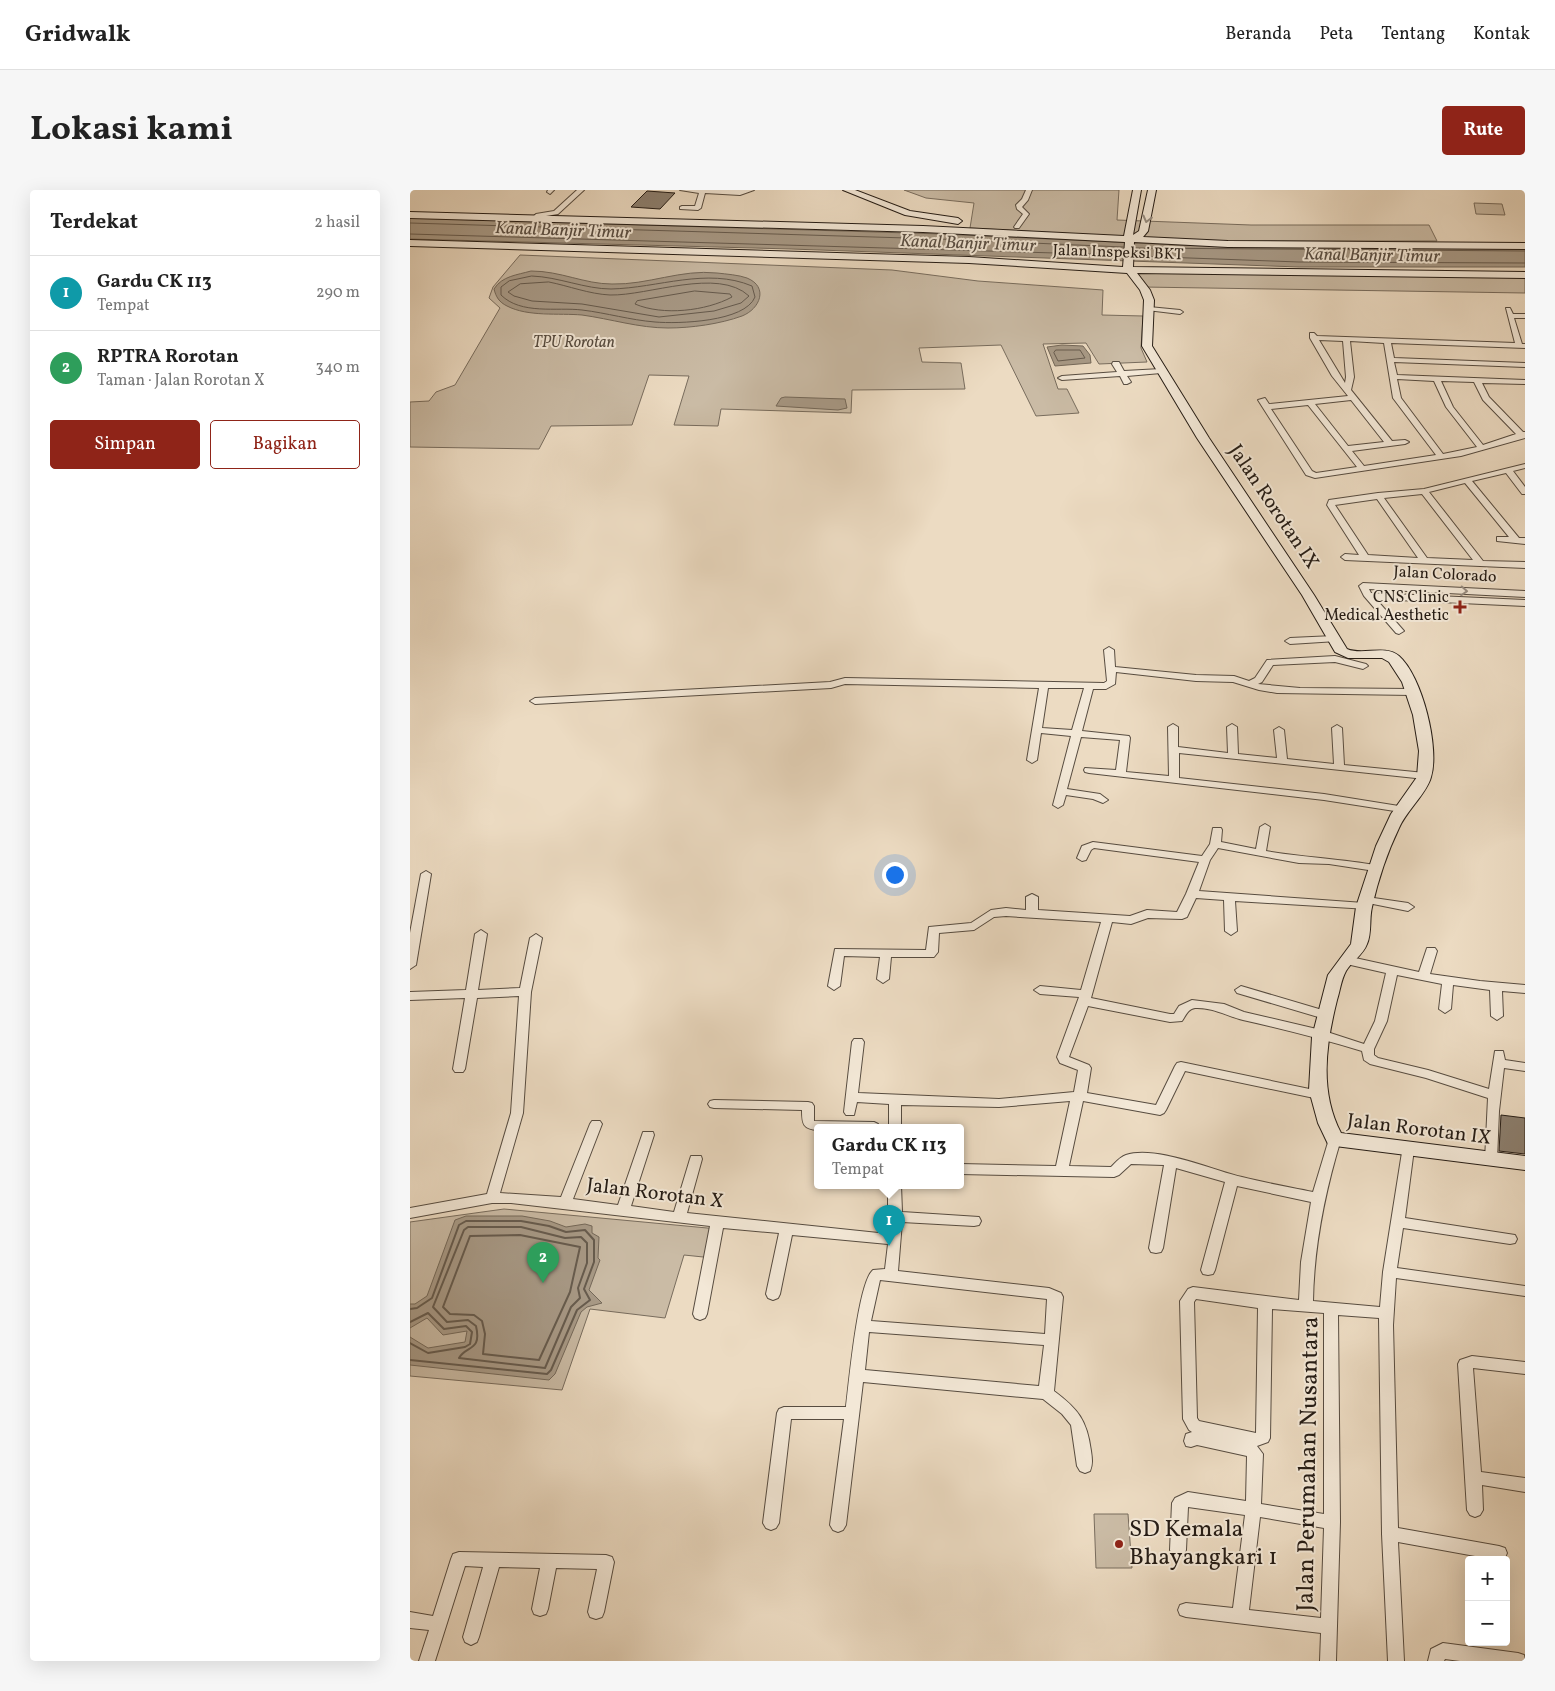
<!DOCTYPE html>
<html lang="id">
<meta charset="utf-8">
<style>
:root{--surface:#fff;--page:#f6f6f6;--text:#222;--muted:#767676;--line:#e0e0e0;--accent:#8f2418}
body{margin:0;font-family:Vollkorn,serif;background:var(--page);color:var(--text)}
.controls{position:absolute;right:15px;bottom:15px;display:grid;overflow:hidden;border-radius:5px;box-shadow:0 5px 20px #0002}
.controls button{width:45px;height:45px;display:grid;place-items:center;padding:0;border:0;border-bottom:1px solid var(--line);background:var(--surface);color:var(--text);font:25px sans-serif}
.you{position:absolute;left:484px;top:684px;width:18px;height:18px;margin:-12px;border:4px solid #fff;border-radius:50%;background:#1a73e8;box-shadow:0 0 0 8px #1a73e833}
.badge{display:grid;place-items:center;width:32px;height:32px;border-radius:50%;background:var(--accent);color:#fff;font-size:16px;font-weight:700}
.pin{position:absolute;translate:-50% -41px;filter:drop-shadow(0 1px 2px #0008)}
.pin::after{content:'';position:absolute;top:26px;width:18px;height:15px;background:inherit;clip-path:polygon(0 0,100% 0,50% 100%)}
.popup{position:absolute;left:404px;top:934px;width:150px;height:65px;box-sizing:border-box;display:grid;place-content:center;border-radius:5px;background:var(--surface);filter:drop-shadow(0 1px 4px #0005);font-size:16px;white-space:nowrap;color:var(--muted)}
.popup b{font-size:19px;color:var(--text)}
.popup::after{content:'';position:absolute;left:50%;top:100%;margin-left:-10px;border:10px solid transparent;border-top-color:var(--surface)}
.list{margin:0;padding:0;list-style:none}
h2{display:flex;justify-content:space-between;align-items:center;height:65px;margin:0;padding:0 20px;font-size:21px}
h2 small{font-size:16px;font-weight:400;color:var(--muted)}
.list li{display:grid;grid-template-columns:32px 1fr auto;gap:15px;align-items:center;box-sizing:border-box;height:75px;padding:0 20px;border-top:1px solid var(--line)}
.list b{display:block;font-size:19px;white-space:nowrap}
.list p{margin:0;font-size:16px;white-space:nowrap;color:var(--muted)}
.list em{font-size:16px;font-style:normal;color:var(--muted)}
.actions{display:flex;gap:10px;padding:15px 20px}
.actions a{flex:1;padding:11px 0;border:1px solid var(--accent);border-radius:5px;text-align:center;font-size:18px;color:var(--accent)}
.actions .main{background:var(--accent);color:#fff}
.map{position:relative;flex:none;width:1115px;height:1471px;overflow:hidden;border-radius:5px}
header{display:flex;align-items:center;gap:30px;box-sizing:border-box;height:70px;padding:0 25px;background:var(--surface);border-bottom:1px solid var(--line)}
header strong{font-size:24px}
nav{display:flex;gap:28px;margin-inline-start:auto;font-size:18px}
.intro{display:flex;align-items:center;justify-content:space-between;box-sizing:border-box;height:120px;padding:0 30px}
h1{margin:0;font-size:35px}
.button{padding:12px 22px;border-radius:5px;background:var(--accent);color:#fff;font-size:18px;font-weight:700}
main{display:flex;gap:30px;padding:0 30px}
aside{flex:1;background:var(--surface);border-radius:5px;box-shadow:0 5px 20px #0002}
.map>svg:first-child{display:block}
.green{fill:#cabba5;stroke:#786c5d}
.water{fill:#a89a87;stroke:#746859}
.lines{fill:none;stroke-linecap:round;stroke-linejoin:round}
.shore-far1{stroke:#665b4e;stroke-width:1}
.shore{stroke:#665b4e;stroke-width:2}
.building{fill:#8c7f6f;stroke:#251c15}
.street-casing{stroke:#574c40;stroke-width:2}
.secondary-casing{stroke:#251c15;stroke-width:2}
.street{fill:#f3e8d7;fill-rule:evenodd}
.secondary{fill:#f3e8d7;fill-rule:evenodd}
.oneway{stroke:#968c80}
.poi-dot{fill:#8f2418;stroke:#f3e8d7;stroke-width:2}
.labels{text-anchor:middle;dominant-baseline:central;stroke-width:4;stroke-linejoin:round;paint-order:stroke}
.far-street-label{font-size:16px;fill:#251c15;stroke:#f3e8d7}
.far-park-label{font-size:16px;font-style:italic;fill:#574c40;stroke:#f3e8d7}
.far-poi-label{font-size:16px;fill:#251c15;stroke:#f3e8d7;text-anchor:end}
.far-water-label{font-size:18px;font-style:italic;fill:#594e43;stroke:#f3e8d7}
.street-label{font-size:20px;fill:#251c15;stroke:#f3e8d7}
.near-street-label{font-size:24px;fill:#251c15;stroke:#f3e8d7}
.near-poi-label{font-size:24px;fill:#251c15;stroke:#f3e8d7;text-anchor:start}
</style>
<header>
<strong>Gridwalk</strong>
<nav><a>Beranda</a><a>Peta</a><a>Tentang</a><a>Kontak</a></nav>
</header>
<div class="intro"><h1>Lokasi kami</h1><a class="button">Rute</a></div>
<main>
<aside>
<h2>Terdekat<small>2 hasil</small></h2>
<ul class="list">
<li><span class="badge" style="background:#0f9aa8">1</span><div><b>Gardu CK 113</b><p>Tempat</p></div><em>290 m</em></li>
<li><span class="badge" style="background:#2e9e5b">2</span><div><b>RPTRA Rorotan</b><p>Taman · Jalan Rorotan X</p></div><em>340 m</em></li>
</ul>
<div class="actions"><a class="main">Simpan</a><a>Bagikan</a></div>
</aside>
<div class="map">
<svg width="1115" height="1471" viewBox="0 0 1115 1471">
<rect width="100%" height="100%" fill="#ecdbc2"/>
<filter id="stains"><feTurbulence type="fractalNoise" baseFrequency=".004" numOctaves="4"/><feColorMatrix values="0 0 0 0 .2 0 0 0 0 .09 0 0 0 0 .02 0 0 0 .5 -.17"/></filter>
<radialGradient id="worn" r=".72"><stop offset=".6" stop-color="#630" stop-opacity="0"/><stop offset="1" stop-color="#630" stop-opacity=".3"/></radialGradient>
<g class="green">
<path d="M494 0H709L707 30 841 35H1019L1027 51H795L560 38 564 13 516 8Z"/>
<path d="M1064 13 1092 14 1095 25 1066 24Z"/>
<path d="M110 65 482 80 568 91 693 100 692 125 733 126 731 158 737 172 689 174 676 153 633 154 648 199H657L669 223 626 226 591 155 509 158 512 172 551 173 555 199 442 200 441 223 311 219 308 236 264 235 279 186 239 185 222 235 141 236 129 259 0 257V212L19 211 26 202 45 195 90 118 79 108 83 97Z"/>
<path d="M718 80 1115 85V103L733 97Z"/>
<path d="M94 1019 308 1039 303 1068 274 1065 255 1128 180 1119 152 1200 0 1186V1032Z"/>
<path d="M684 1324H718L722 1378H686Z"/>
</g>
<g class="water">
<path d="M0 28 531 44 770 55 1115 57V77H889L381 59 0 49Z"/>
<path d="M121 81C151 81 174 94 202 94 238 95 271 79 307 83 316 84 329 85 337 88 359 97 350 119 332 126 310 134 281 138 258 138 229 138 201 129 172 125 149 123 118 127 97 116 89 112 86 107 84 99 92 86 107 85 121 81Z"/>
<path d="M652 155 673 156 680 165 681 173 645 176 637 157Z"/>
<path d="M375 207 435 209 437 218 428 220 366 216 371 208Z"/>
<path d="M56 1026H112L140 1031 156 1037 175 1034 182 1036V1043L189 1047 188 1068 190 1070 179 1100 192 1113 177 1117 171 1122 145 1184 139 1190 0 1175V1147L18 1158 55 1152 57 1141 33 1145 17 1128 0 1138V1114H5L17 1106 45 1030Z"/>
</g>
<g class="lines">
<g class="shore-far1">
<path d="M0 33 530 49 713 57"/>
<path d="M0 44 713 65"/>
<path d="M725 58 1115 61"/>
<path d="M725 66 889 72 1115 73"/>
<path d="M122 86C149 87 175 99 201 99 248 98 297 77 342 96L345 107C335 132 268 134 245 132 220 130 197 123 172 120 147 117 111 125 91 105V97L99 91Z"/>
<path d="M139 92C159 96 179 104 200 105 238 106 308 77 339 106L331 113 304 121 249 127 172 114 122 111 104 106 98 102 110 94Z"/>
<path d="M285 101 320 104 322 107C296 121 253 126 225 114L227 111Z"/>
<path d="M646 160H670L675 168 648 171 644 163Z"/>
</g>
<g class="shore">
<path d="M58 1037H111L155 1048 171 1047 177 1053V1073L168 1098 170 1108 161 1117 135 1178 49 1168C56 1155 72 1162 66 1136L58 1130 37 1132 23 1117 54 1040Z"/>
<path d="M110 1045 170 1057 160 1102 129 1170 73 1164 75 1144 72 1131 64 1125 40 1124 33 1117 60 1046Z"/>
<path d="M0 1119 7 1118 22 1108 49 1035 56 1031H111L139 1036 156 1042 175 1040 184 1050V1072L174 1099 180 1110 167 1120 141 1180 137 1184 0 1170"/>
<path d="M0 1132 18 1123 34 1139 56 1136 62 1142 60 1154 55 1157 18 1163 0 1153"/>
</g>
</g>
<g class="building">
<path d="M237 1 265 3 250 19 221 17Z"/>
<path d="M1091 925 1115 928V964L1089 961Z"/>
</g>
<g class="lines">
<g class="street-casing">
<g id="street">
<path d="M138 0H144L140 4 137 2Z"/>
<path d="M167 0H174L148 24 130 27 125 30 122 28 126 24 144 21Z"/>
<path d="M270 0H344L330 5 295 3 291 18 288 20 270 19V17L272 16H285L289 3Z"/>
<path d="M616 0H622L618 10 612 17 619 24 609 38H605L604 37 613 24 607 19 606 15 612 9Z"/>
<path d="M739 117 770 120 773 122 770 124 737 120 736 119Z"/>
<path d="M1096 118H1100L1103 124H1115V128H1104L1112 154H1115V158L981 153 984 168 1115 173V177L984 172 987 185 1115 190V194L1072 193 1079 207 1113 242H1115V248L1051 266 905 288 896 285 848 210 855 208 859 214 938 206 922 186 900 148V143H904L907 146 1105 153ZM909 150 933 151 936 187 935 193ZM940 151 974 153 983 208 1026 265 954 276 942 261 995 254 999 252 995 250 982 251 941 200 944 187ZM987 189 1024 191 1036 217 1067 257 1033 264 991 208ZM1031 191 1064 192 1073 210 1106 244 1073 255 1043 217ZM941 210 974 252 938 256 905 214ZM898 215 947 277 906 283 902 281 861 219Z"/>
<path d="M703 172H709L714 181 751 179 755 181 751 183 717 186 721 192 717 194H714L710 186 652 190 648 188 652 186 707 182 702 174Z"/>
<path d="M1115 274V278L1103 281 1115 297V304H1112L1096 283 1062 291 1109 348H1115V354L1087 351V347H1099L1055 293 1019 302 1073 371 1115 372V378L935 370 931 367 935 364 949 365 917 315 919 310 968 303 1014 299ZM1012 304 1063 370 1017 368 974 308ZM967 309 1008 368 958 365 925 315Z"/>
<path d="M953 393 1115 401V407L959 399 961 403 1115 410V416L966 409 994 441 989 444 986 443 954 406 949 396Z"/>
<path d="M924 446 927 447V451L880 454 875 451 880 448Z"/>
<path d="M699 457 704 460 705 477 786 485 824 486 839 491 845 488 857 470 925 466 956 474 958 476 953 479 925 472 863 475 852 492 848 494 890 498 1002 499 1007 502 1002 505 867 503 849 500 823 492 786 491 706 482 705 494 696 499H683L672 541 719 546 720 548 716 582 759 586 758 537 763 534 768 537V557L818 563 817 537 822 534 827 537 828 564 867 568 864 540 869 537 874 540 877 569 924 574 922 538 927 535 932 538 934 575 1015 583 1020 586 1015 589 769 563V588L914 604 995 617 996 619 995 621 991 622 914 610 679 583 675 582 674 580 675 578 706 580 710 550 671 547 657 599 690 604 698 610 693 613 683 609 656 605 653 615 648 618 643 615 661 546 631 543 627 570 622 573 617 570 629 498 435 494 421 498 125 514 120 511 125 508 420 492 435 488 694 493 697 491 694 460ZM638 498H674L662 540 632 538Z"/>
<path d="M855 634 860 637 856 661C892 667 929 669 965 675L970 678 965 681 919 674 889 673 808 658 800 670 789 701 954 713 960 717 958 719 825 711 827 741 821 745 815 741 814 710 786 708 777 727 772 729 738 728 721 734 702 732 681 808 760 824H764L769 816 782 810 814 814 834 822 911 840 954 854 965 831 976 783 932 773 930 770 932 767 936 766 1009 782 1017 758H1025L1027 761 1020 784 1070 791 1115 795V803L1092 801 1093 826 1087 830 1081 826 1080 800 1043 795 1041 819 1035 823 1029 819 1032 794 987 785 977 831 964 859V865L968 868 1018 880 1079 899 1085 861H1093L1095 870 1115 873V881L1094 878 1089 921 1087 970 1086 973H1076L1075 970 1078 908 1016 888 960 874 954 870 952 861C913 849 873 839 833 830 817 826 802 817 785 818 778 819 776 825 772 831L760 832 678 816 659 867 679 875 681 878 677 903 746 915 765 876 767 873 771 872 909 901 913 902 915 905 913 908 909 909 775 881 756 920 754 923 750 925 673 911 659 976 701 977C705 973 710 967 716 965 745 955 802 980 832 987 855 993 879 997 903 1002L919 949 920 946H930L931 949C915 1002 904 1055 903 1111L970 1117 973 1082 993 956H1003L1004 959 995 1028 1105 1045 1107 1049 1105 1053 1100 1054 993 1038 987 1078 1115 1096V1106L986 1088 983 1135 988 1338 1089 1356 1095 1358 1097 1363 1095 1368 1087 1370 988 1352 994 1471H978L972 1344 969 1128 928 1125 930 1332 926 1471H910L911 1443 776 1427 770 1425 768 1420 770 1415 776 1413 823 1418 835 1325 778 1317 776 1360 774 1365 768 1367 762 1365 760 1360 762 1313 765 1308 778 1302 836 1311 837 1266 787 1255 781 1257 776 1256 774 1251 776 1244 782 1242 779 1240 773 1229 770 1111 778 1099 783 1097 889 1110 891 1072 901 1012 827 996 805 1080 803 1084 798 1085 793 1084 791 1080 815 992 766 978 753 1058 751 1062 746 1063 741 1062 739 1058 754 975 721 974 709 985 704 987 550 984V974L646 976 660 911 589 917 491 915V937H479V914L447 912 444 925H436L434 922 442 852 444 849H452L454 852 448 903 589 909 664 902 668 880 650 873 647 867 669 807 630 804 624 800 630 796 671 800 691 732 596 726 584 727 564 740 529 743 528 762 524 767H481L479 789 473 793 467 789 470 767 434 766 430 796 424 800 418 796 425 759 516 760 519 737 561 733 581 720 596 718 616 720V707L622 704 628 707V720L720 726 737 720 767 722 776 704 789 672 684 658 681 660 676 670 672 671 667 668 672 656 683 652 792 666 800 654 803 638H811L812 640 811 652 846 659 850 637ZM786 1109 848 1118 846 1243 789 1231 787 1228 784 1112ZM862 1119 914 1123V1324L851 1314 853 1264 847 1256 858 1252 860 1248ZM850 1327 914 1338 911 1428 839 1420Z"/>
<path d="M16 681 21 684 6 775 0 779V743L11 684Z"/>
<path d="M957 707 998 713 1004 717 998 721 953 712 951 710Z"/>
<path d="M71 740 77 744 68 800 110 798 120 748 126 744 132 748 121 802 113 923 90 1003 151 1007 180 934 182 931H190L192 934 163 1009 208 1015 232 945 233 942H243L244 945 221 1016 264 1022 280 969 281 966H291L292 969 277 1023 478 1044V995H491L492 1022 569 1027 571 1031 569 1035 564 1036 492 1032 488 1081 639 1098 651 1103 653 1107 644 1201C668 1219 677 1230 681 1261 682 1268 683 1274 680 1281L675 1283 670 1281 667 1276 661 1235 652 1224 633 1209 453 1192 436 1335 433 1340 428 1342 423 1340 420 1335 434 1229H381L369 1333 366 1338 361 1340 356 1338 353 1333 367 1223 369 1219 374 1217H436C439 1193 448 1092 463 1080L475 1079 478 1054 382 1045 370 1104 368 1108 363 1110 358 1108 356 1104 369 1043 313 1038 297 1124 295 1128 290 1130 285 1128 283 1124 300 1036 101 1013H82L0 1028V1018L77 1004 101 923 109 806 67 808 55 879 53 882H45L43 879 55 808 0 810V802L56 800 65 744ZM470 1090 637 1109 635 1144 461 1131ZM459 1142 634 1155 629 1196 455 1180Z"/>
<path d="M831 796 919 822 921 825 915 829 827 803 825 800Z"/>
<path d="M304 910 398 912 402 913 404 916V931L464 932 468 934 470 937H408V940C393 939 392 934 392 920L304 918 300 917 298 914 300 911Z"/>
<path d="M1062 1166 1115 1172V1184L1063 1178 1071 1282 1115 1288V1302L1072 1295 1073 1320 1070 1325 1065 1327 1060 1325 1057 1320 1048 1174 1050 1170Z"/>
<path d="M49 1362 196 1365 202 1367 204 1372 194 1422 192 1427 186 1429 180 1427 178 1422 187 1379 146 1378 138 1419 136 1424 130 1426 124 1424 122 1419 130 1378 89 1377 69 1447 67 1452 61 1455 55 1452 53 1447 73 1377 55 1376 25 1471H9L19 1440 0 1438V1422L23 1426 41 1369 43 1364Z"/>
<path d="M1033 1453 1108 1463 1114 1465 1115 1471H1050L1035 1469 1034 1471H1018L1021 1459Z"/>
</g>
</g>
<g class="secondary-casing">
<g id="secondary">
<path d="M433 0H445L500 21 548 28 552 31 548 34 495 25Z"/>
<path d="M723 0H731L723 45 729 41 738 0H746L738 41 733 47 818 51 1115 53V59L818 57 724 52 723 77 1115 82V88L727 83 740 100 744 110 742 156 799 248 904 405 937 459C953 466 974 454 989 466 1012 486 1030 558 1021 587 1017 603 997 620 989 638 977 663 968 690 962 717 959 729 962 743 957 754 953 765 942 771 936 781 931 790 930 801 927 810 916 854 909 901 931 943L1115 966V980L925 956 918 954 908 933 899 900 902 847 918 785 941 754 946 717 966 656 981 624 1007 587 1009 561 1003 525 992 492 979 472 972 468H938L925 462 892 405 787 248 732 156 734 110 730 100 717 83 559 73 0 56V50L559 67 713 77 715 52 513 42 0 28V22L513 36 714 46Z"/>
</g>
</g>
<use href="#street" class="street"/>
<use href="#secondary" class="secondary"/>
</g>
<defs><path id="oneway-chevron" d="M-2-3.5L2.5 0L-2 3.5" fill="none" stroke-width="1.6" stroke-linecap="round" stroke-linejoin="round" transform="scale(1.25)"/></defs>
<g class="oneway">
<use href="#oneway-chevron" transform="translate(737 29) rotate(104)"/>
<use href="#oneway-chevron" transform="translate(1054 401) rotate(3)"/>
</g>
<g class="poi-dot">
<path d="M1047.5 409.5h5v5h5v5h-5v5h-5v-5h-5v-5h5z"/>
<circle cx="709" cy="1354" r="5"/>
</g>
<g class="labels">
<g class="far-street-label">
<text transform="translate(708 63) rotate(2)">Jalan Inspeksi BKT</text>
<text transform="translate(1035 385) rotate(3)">Jalan Colorado</text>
</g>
<g class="far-park-label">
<text x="164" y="153">TPU Rorotan</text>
</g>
<g class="far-poi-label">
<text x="1039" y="408">CNS Clinic<tspan x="1039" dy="18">Medical Aesthetic</tspan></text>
</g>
<g class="far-water-label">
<text transform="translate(153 41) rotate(2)">Kanal Banjir Timur</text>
<text transform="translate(558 54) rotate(2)">Kanal Banjir Timur</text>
<text transform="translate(962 66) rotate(1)">Kanal Banjir Timur</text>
</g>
<g class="street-label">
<text transform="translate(863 317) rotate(56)">Jalan Rorotan IX</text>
<text transform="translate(1009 940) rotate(7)">Jalan Rorotan IX</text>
<text transform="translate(245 1004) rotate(7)">Jalan Rorotan X</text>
</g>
<g class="near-street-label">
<text transform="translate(899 1274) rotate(-89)">Jalan Perumahan Nusantara</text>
</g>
<g class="near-poi-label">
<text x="719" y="1340">SD Kemala<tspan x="719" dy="28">Bhayangkari 1</tspan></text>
</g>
</g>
<rect width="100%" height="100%" filter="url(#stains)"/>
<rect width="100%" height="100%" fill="url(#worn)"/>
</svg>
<div class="controls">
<button>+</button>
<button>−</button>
</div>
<div class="you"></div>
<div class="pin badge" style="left:479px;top:1056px;background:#0f9aa8">1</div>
<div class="popup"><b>Gardu CK 113</b>Tempat</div>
<div class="pin badge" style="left:133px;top:1093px;background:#2e9e5b">2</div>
</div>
</main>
